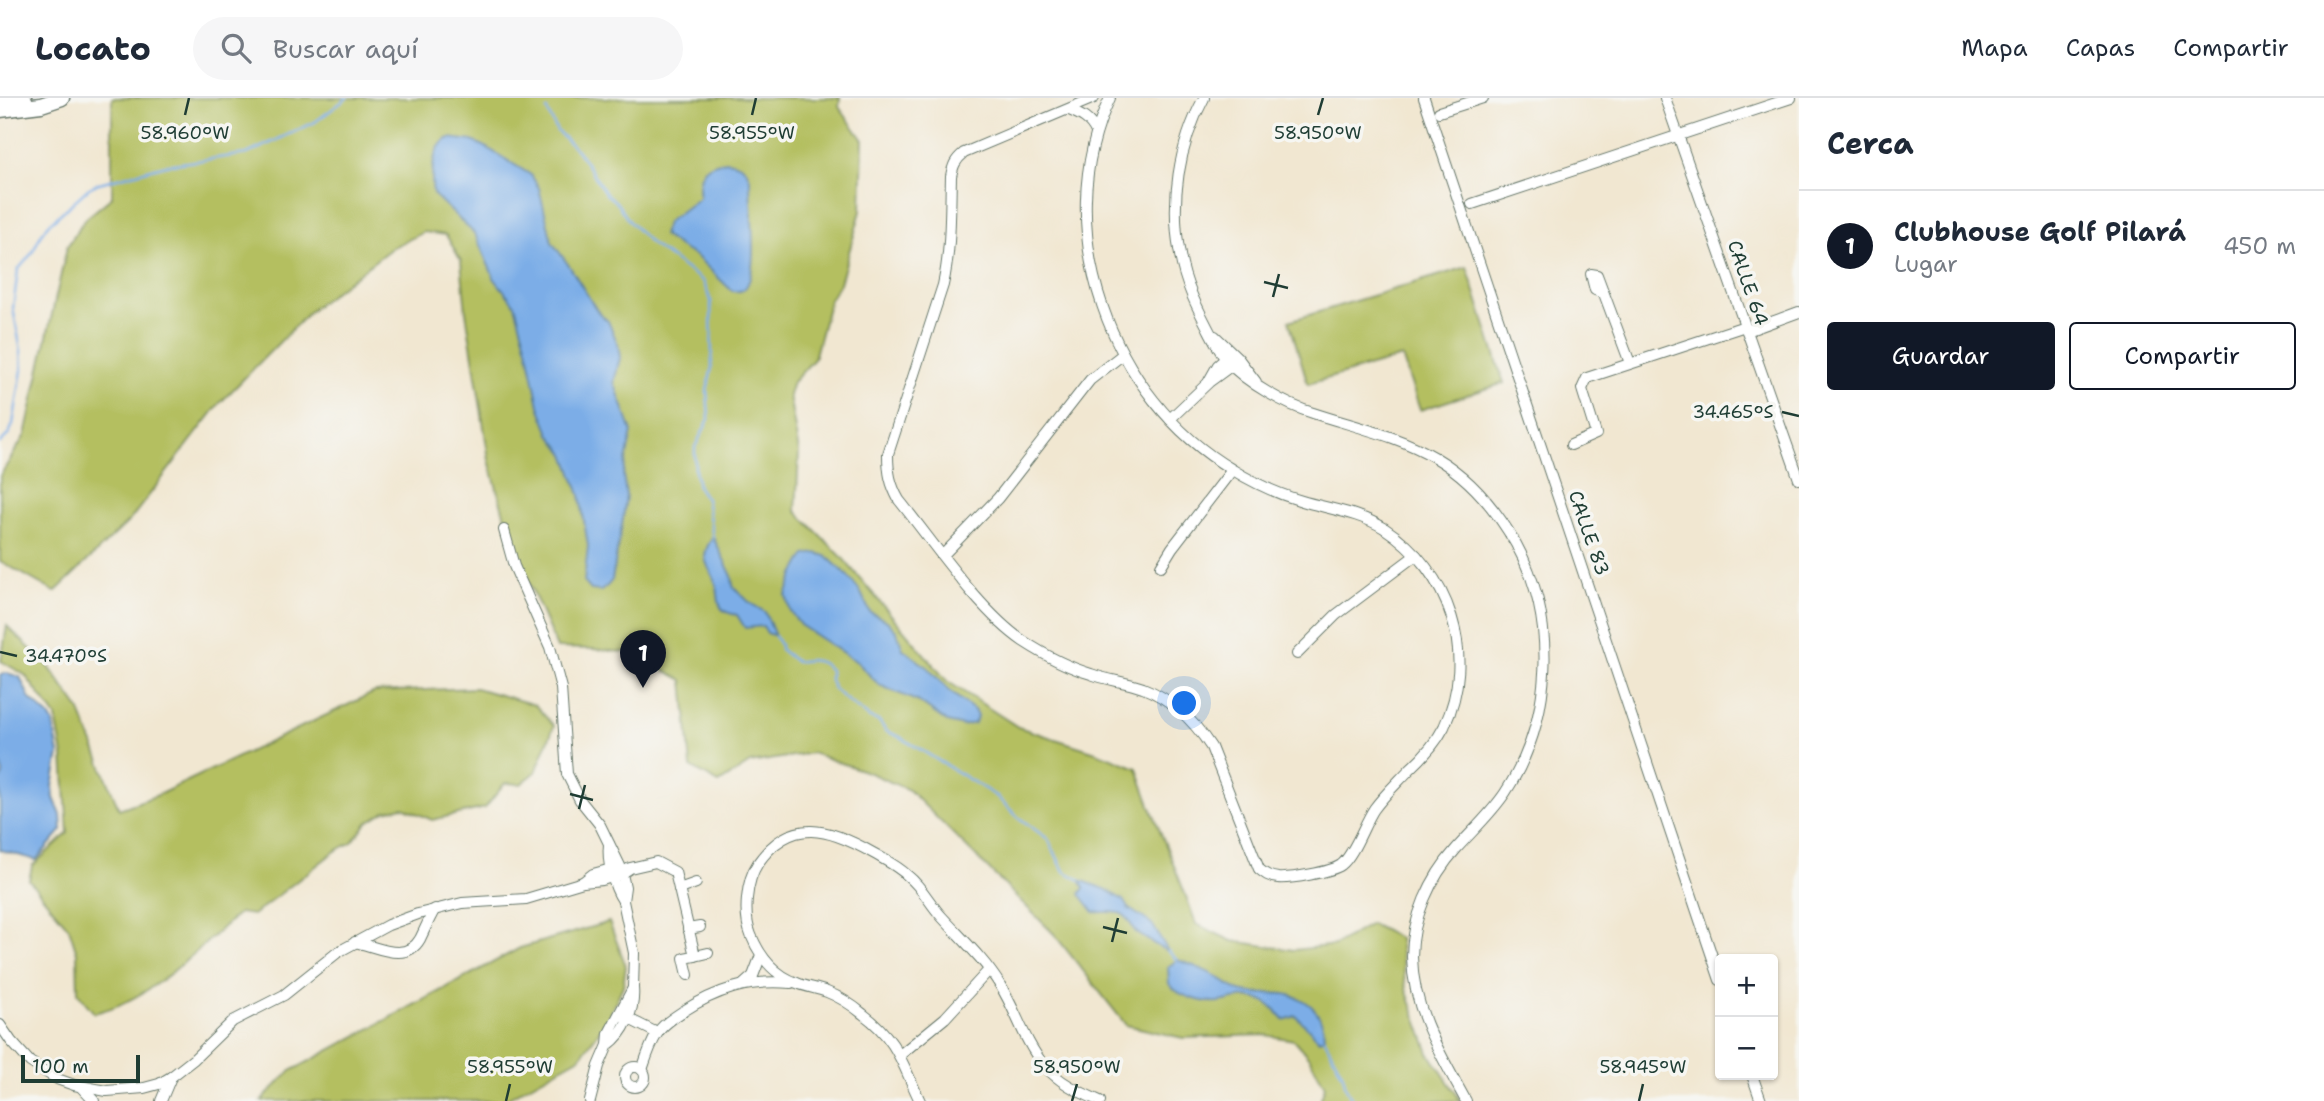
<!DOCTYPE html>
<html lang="es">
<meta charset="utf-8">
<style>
:root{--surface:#fff;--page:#f6f6f7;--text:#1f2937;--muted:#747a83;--line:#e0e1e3;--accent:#111827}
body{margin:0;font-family:"Shantell Sans",sans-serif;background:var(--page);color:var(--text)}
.controls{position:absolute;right:21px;bottom:21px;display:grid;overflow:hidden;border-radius:7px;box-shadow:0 2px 5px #0004}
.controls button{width:63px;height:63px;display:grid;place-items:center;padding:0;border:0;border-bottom:2px solid var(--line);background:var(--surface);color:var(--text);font:35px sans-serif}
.scale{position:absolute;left:21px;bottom:18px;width:119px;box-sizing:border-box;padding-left:7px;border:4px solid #1f3d34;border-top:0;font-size:19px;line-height:24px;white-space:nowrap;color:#1f3d34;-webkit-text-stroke:5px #f6f6f2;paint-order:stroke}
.you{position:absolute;left:1185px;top:606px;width:24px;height:24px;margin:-18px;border:5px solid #fff;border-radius:50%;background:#1a73e8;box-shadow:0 0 0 10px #1a73e833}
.badge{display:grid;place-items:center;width:46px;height:46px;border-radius:50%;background:var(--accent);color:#fff;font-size:23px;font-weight:700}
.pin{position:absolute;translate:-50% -58px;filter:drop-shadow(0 2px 4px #0008)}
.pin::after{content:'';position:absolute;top:37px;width:24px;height:21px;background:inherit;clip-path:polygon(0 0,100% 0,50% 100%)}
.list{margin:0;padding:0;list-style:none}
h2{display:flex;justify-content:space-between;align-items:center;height:91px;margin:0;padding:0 28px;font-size:30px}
h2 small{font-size:23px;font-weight:400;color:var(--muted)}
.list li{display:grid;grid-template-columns:46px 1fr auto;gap:21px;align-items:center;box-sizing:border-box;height:112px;padding:0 28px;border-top:2px solid var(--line)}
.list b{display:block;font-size:26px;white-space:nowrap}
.list p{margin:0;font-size:23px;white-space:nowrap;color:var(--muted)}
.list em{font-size:23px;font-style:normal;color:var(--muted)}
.actions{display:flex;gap:14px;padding:21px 28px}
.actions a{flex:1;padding:16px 0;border:2px solid var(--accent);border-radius:7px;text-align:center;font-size:24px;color:var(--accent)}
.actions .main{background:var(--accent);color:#fff}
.icon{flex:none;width:38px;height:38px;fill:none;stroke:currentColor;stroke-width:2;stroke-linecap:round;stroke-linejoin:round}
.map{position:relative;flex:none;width:1799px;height:1003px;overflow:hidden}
header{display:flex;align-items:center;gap:42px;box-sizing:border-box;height:98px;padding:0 35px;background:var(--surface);border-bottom:2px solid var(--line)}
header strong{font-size:33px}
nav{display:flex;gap:38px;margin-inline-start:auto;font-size:24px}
.search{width:490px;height:63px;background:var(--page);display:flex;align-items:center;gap:18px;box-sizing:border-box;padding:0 24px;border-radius:38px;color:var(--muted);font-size:26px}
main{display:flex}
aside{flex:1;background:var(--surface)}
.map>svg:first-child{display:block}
.green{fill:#b4bf61;stroke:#6a7e4a;stroke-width:2}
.water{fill:#7cade7;stroke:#4e758e;stroke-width:2}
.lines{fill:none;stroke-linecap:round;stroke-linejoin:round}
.stream{stroke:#7cade7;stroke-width:2.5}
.street-casing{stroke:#68786b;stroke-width:12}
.secondary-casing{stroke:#68786b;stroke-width:17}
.street{stroke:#fff;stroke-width:10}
.secondary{stroke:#fff;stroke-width:14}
.ticks{fill:none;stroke:#1f3d34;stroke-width:2.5}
.labels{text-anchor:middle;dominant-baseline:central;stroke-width:7;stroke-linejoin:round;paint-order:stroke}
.street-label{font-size:19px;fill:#1f3d34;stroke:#f6f6f2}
.ticks-label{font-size:18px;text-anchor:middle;fill:#1f3d34;stroke:#f6f6f2;stroke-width:7;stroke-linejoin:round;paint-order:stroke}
</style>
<header>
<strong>Locato</strong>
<div class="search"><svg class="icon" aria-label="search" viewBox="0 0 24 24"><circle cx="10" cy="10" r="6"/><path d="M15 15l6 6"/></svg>Buscar aquí</div>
<nav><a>Mapa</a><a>Capas</a><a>Compartir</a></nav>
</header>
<main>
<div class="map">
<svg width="1799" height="1003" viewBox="0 0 1799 1003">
<rect width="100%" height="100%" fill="#f6f6f2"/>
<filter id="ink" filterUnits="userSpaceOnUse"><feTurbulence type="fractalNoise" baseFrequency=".0143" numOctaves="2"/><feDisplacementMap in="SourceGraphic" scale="14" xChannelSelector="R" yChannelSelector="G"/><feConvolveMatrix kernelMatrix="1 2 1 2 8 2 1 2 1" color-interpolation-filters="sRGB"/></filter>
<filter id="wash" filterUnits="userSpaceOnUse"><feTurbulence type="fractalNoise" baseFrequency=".00686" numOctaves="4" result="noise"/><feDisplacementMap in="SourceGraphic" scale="28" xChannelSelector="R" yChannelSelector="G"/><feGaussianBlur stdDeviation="1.57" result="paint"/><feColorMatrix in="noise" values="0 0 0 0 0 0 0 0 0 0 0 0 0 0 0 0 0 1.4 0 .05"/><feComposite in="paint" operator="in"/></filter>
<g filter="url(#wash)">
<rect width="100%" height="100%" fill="#f1e7d1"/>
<g class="green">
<path d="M112 0H840L839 9 863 42 861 113 840 185 830 201 814 261 793 284 789 297 799 354 796 413 841 458 947 583 1018 629 1096 654 1137 670C1154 723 1178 773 1196 826L1232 843 1294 852 1335 847 1371 826 1399 840 1406 891 1429 955 1461 1003H1320L1325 988 1310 961 1294 942 1265 937 1183 940 1126 927 1054 836 909 692 870 675 812 655 750 665 719 685 691 669 683 582 632 555 592 551 557 550 512 445 489 362 466 214 461 163 446 137 424 134 393 149 312 211 220 305 130 422 55 494 0 463V378L25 337 67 149 84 122 112 99Z"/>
<path d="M1467 169 1504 285 1420 312 1402 259 1308 286 1289 223Z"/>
<path d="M7 528 49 569 79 611 119 711 158 697 375 594 476 590 535 607 554 628 536 674 521 686 505 685 485 710 432 722 403 709 385 713 368 724 352 744 334 754 253 817 239 815C195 853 152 902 94 915L78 895 77 855 69 830 29 782 32 768 68 735 63 657 56 619 25 577 1 563Z"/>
<path d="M609 824 626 868 623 888 606 924 580 959 502 1003H261L289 974 520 850Z"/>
</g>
<g class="water">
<path d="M450 40 472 43 484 48 531 77 539 90 552 144 570 169 598 214 608 223 618 246 620 260 614 284 632 334 623 377 626 397 623 421 612 482 608 487 601 493 591 492 584 484 588 448 580 397 565 356 550 336 539 308 528 254 515 207 494 180 475 136 433 96C431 80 431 46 450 40Z"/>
<path d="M727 63C740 65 746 68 750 81 749 102 761 180 743 192 739 194 736 193 732 193L697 159 681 150 663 137 667 124 699 100C700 93 698 88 700 82 702 68 715 64 727 63Z"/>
<path d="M713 439 732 478 733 488 750 505 765 514 775 538 767 535 763 528 745 530 737 517C732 516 726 515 722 511 717 504 719 497 717 490 715 479 706 469 705 459 705 451 709 445 713 439Z"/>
<path d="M816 455 826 458 846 476 860 493 870 514 887 523 897 534 903 551 928 570 949 593 974 612 977 618 975 625 963 628 947 624 919 604 879 587 857 564 800 527 790 513 786 497 794 476 802 462 806 457Z"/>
<path d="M7 575 20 579 30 601 49 618 53 625 59 656 53 688 54 700 61 717 62 732 36 762 0 752V684L3 676 0 666V577Z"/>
<path d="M1080 782 1105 791 1123 802 1128 810 1152 826 1168 853C1163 852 1139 837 1135 833 1130 827 1129 819 1122 816 1113 812 1103 815 1094 814L1080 796 1084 790Z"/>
<path d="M1177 862C1186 864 1209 874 1217 879 1225 883 1231 890 1240 893 1256 898 1274 893 1290 897 1312 903 1324 918 1324 940L1319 942 1296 918 1284 922C1278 915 1272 907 1263 903 1250 897 1237 900 1225 903 1208 907 1180 900 1169 886L1168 869Z"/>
</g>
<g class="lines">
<g class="stream">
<path d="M547 12 557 33 578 53 606 96 616 104 630 124 651 146 703 183 711 203 712 269 707 293 709 321 695 349V372L698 389 706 401 713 439"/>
<path d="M0 345 9 336 13 326 22 272 21 253 13 210 18 172 32 155 43 133 49 126 89 90 99 85 166 67 247 56 315 24 347 0"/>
<path d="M775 538 780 547V551L796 564C810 561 821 561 830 572V582L833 590 844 600 870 620 879 623 886 633 900 639 996 698 1018 719 1048 741 1064 773 1080 782"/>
<path d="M1168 853 1177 862"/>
<path d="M1324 940 1343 977 1346 990 1353 1003"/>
</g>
</g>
</g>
<g filter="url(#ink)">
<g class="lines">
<g class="street-casing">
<g id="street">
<path d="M1094 0 964 55C955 62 953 68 951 78 950 115 951 151 943 187L888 356C888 374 890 386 899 402 933 444 979 513 1023 543 1043 556 1067 569 1091 576 1107 582 1126 584 1143 590 1172 601 1194 623 1211 649L1259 771C1265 776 1269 779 1278 780 1290 781 1331 774 1341 767 1354 757 1364 726 1374 711 1384 697 1398 684 1410 671 1423 659 1436 645 1444 629 1478 557 1450 473 1384 430 1360 415 1329 411 1302 403 1278 396 1254 385 1233 372 1111 301 1048 130 1110 0"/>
<path d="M1204 0C1178 48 1170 104 1180 157 1185 187 1198 211 1212 238 1217 247 1221 256 1228 264 1247 285 1286 307 1313 315 1355 329 1397 337 1436 360 1470 380 1496 411 1516 446 1558 522 1553 622 1505 695 1491 716 1472 733 1456 751 1430 780 1412 820 1412 859 1413 913 1441 957 1466 1003"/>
<path d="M1424 0 1720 882"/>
<path d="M1665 0 1799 381"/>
<path d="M1069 12C1081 17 1090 21 1096 34"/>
<path d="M1439 14 1483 0"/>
<path d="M1472 106 1791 0"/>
<path d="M1603 195 1595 192 1591 176 1597 177 1630 265"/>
<path d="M1747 233 1799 214"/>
<path d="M1215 238 1237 259 1256 284"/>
<path d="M1209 283 1218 267 1230 257"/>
<path d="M1170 321 1209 284 1239 262"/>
<path d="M1571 347 1596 336 1582 291 1587 280 1745 228"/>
<path d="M504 432 514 468 550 549 561 590 567 676 580 702 600 727 620 768 625 789 623 803 634 855 633 890"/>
<path d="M943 457 998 400 1090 282 1122 257"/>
<path d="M1161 468 1172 450 1232 372"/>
<path d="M1297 556 1336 517 1416 457"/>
<path d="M609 746C607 764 613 788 623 803"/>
<path d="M583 784 593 776 615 770"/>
<path d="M679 791 696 785"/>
<path d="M688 831 700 829"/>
<path d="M355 844C376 848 406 866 420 841 425 831 429 821 435 811"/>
<path d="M688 877 684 860 695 858"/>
<path d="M744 886 753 878 761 857"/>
<path d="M623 918 657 935"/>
<path d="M0 927 11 943 30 964 57 981 74 987 107 993 144 990 159 986 171 979 194 961 233 923 284 897 338 854 388 827 418 816 462 805 526 801 583 784 602 782 621 776 630 770 656 764 675 774 695 858 708 855"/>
<path d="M901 956 945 920 989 872"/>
<circle cx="635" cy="979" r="10"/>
<path d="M642 972C646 960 650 947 657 936 662 927 673 920 682 914 716 892 749 881 791 885"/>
<path d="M1752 977 1761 1003"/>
<path d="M81 989 94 1003"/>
<path d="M161 1003 171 979"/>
<path d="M590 1003 599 968 608 947 609 935 633 890C635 911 625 935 608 947"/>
<path d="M920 1003C902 966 898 942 863 916 852 907 840 899 827 894 817 890 806 889 797 885 774 877 760 859 751 837 743 817 746 783 758 765 791 718 829 730 873 755 885 762 898 768 908 778 922 789 930 806 942 819 962 841 984 861 1000 887 1016 912 1024 943 1043 966 1058 984 1079 994 1100 1003"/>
</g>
</g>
<g class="secondary-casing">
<g id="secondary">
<path d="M0 1 25 2"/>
<path d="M0 12 41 7 62 0"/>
</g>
</g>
<use href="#street" class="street"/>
<use href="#secondary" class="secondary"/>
</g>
</g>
<path class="ticks" d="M185 17 189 0M752 17 756 0M1318 17 1323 0M1264 184 1288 190M1273 199 1279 176M1782 314 1799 318M0 554 17 558M570 696 593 702M579 711 585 687M1103 829 1127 835M1112 844 1118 820M506 1003 510 986M1072 1003 1077 986M1639 1003 1643 986"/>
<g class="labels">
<g class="street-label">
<text transform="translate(1748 185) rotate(71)">CALLE 64</text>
<text transform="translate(1589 435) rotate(71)">CALLE 83</text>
</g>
</g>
<g class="ticks-label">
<text x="752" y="41">58.955°W</text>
<text x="1318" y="41">58.950°W</text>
<text x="185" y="41">58.960°W</text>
<text x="1733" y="320">34.465°S</text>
<text x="66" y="564">34.470°S</text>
<text x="510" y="975">58.955°W</text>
<text x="1077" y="975">58.950°W</text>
<text x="1643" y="975">58.945°W</text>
</g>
</svg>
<div class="controls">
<button>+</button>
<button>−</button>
</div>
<div class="scale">100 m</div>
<div class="you"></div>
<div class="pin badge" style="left:643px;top:590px">1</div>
</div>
<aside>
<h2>Cerca<small></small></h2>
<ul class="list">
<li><span class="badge">1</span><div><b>Clubhouse Golf Pilará</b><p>Lugar</p></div><em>450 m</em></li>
</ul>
<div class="actions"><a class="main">Guardar</a><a>Compartir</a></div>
</aside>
</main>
